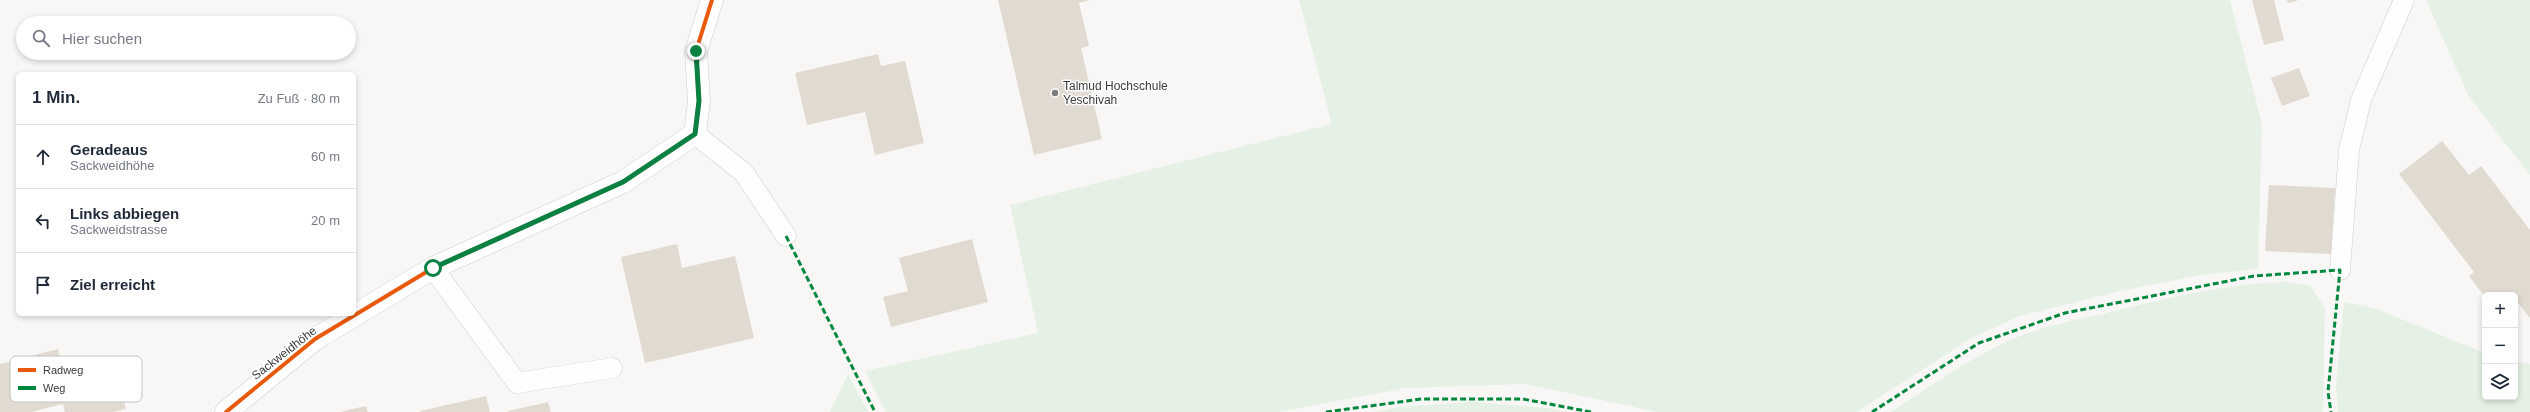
<!DOCTYPE html>
<html lang="de">
<meta charset="utf-8">
<style>
:root{--surface:#fff;--page:#f2f2f3;--text:#1f2937;--muted:#747a83;--line:#e0e1e3}
body{margin:0;font-family:Arial,sans-serif;background:var(--page);color:var(--text)}
.controls{position:absolute;right:12px;bottom:12px;display:grid;overflow:hidden;border-radius:6px;box-shadow:0 2px 6px #0003}
.controls button{width:36px;height:36px;display:grid;place-items:center;padding:0;border:0;border-bottom:1px solid var(--line);background:var(--surface);color:var(--text);font:20px sans-serif}
.stop{position:absolute;width:12px;height:12px;margin:-9px;border:3px solid #0b8043;border-radius:50%;background:#fff}
.stop.end{background:#0b8043;border-color:#fff;box-shadow:0 1px 4px #0008}
.list{margin:0;padding:0;list-style:none}
h2{display:flex;justify-content:space-between;align-items:center;height:52px;margin:0;padding:0 16px;font-size:17px}
h2 small{font-size:13px;font-weight:400;color:var(--muted)}
.list li{display:grid;grid-template-columns:26px 1fr auto;gap:12px;align-items:center;box-sizing:border-box;height:64px;padding:0 16px;border-top:1px solid var(--line)}
.list b{display:block;font-size:15px;white-space:nowrap}
.list p{margin:0;font-size:13px;white-space:nowrap;color:var(--muted)}
.list em{font-size:13px;font-style:normal;color:var(--muted)}
.icon{flex:none;width:22px;height:22px;fill:none;stroke:currentColor;stroke-width:2;stroke-linecap:round;stroke-linejoin:round}
.map{position:relative;flex:none;width:2530px;height:412px;overflow:hidden}
.search{position:absolute;background:var(--surface);box-shadow:0 2px 6px #0003;left:16px;top:16px;width:340px;height:44px;display:flex;align-items:center;gap:10px;box-sizing:border-box;padding:0 14px;border-radius:22px;color:var(--muted);font-size:15px}
.panel{position:absolute;background:var(--surface);box-shadow:0 2px 6px #0003;left:16px;top:72px;width:340px;height:244px;border-radius:6px}
.map>svg:first-child{display:block}
.green{fill:#e4f1e4}
.building{fill:#e0dad1}
.lines{fill:none;stroke-linecap:round;stroke-linejoin:round}
.lane-casing{stroke:#cfcdcb;stroke-width:21}
.street-casing{stroke:#cfcdcb;stroke-width:23}
.lane{stroke:#fefefe;stroke-width:20}
.street{stroke:#fefefe;stroke-width:22}
.quiet{stroke:#00873e;stroke-width:3;stroke-dasharray:6 3;stroke-linecap:butt}
.cycleway-casing{stroke:#fff;stroke-width:6}
.cycleway{stroke:#e8590c;stroke-width:4}
.route{stroke:#0b8043;stroke-width:5}
.poi-dot{fill:#7e7d7b;stroke:#fff;stroke-width:1.5}
.labels{text-anchor:middle;dominant-baseline:central;stroke-width:3;stroke-linejoin:round;paint-order:stroke}
.poi-label{font-size:12px;fill:#3c3b39;stroke:#fff;text-anchor:start}
.street-label{font-size:12px;fill:#3c3b39;stroke:#fff}
.key{fill:#fff;stroke:#c4c4c4;stroke-width:1}
.key-label{font-size:11px;fill:#3c3b39}
</style>
<div class="map">
<svg width="2530" height="412" viewBox="0 0 2530 412">
<rect width="100%" height="100%" fill="#f9f7f5"/>
<g class="green">
<path d="M1299 0H2230L2262 124 2258 269 2202 275 2120 291 2020 316 1971 338 1857 412H1658L1525 384 1406 388 1278 412H886L865 371 1038 333 1010 205 1332 124Z"/>
<path d="M2426 0H2530V175L2468 95Z"/>
<path d="M2284 282 2310 285 2325 308 2323 412H1891C1929 387 1968 359 2010 340 2040 327 2074 320 2106 313 2164 299 2224 284 2284 282Z"/>
<path d="M2344 302 2374 308 2485 353V397H2515V361L2530 364V412H2338L2336 385Z"/>
<path d="M848 374 868 412H830Z"/>
<path d="M1473 402 1546 408 1565 412H1373L1399 407Z"/>
</g>
<g class="building">
<path d="M998 0H1090L1079 3 1089 46 1081 48 1102 139 1034 155Z"/>
<path d="M2252 0H2274L2284 40 2264 45Z"/>
<path d="M2287 0H2299L2288 3Z"/>
<path d="M878 54 881 66 905 61 924 143 875 155 865 112 807 125 795 73Z"/>
<path d="M2299 68 2310 96 2282 106 2271 78Z"/>
<path d="M2442 141 2469 175 2481 166 2530 230V318L2515 299V295L2511 293 2485 297 2469 276 2474 272 2399 174Z"/>
<path d="M2269 185 2335 188 2331 254 2265 251Z"/>
<path d="M972 239 988 302 891 327 883 297 908 291 899 258Z"/>
<path d="M677 244 682 268 735 256 754 338 645 363 621 257Z"/>
<path d="M58 349 62 369 113 356 126 409 113 412H65L63 404 31 412H0V364Z"/>
<path d="M486 396 490 412H420V411Z"/>
<path d="M548 402 551 412H508V411Z"/>
<path d="M366 406 368 412H343V411Z"/>
</g>
<g class="lines">
<g class="lane-casing">
<g id="lane">
<path d="M695 134 744 173 786 236"/>
<path d="M433 268 517 383 612 368"/>
<path d="M2340 270 2349 150 2361 100 2404 0"/>
</g>
</g>
<g class="street-casing">
<path id="street" d="M226 412 315 339 433 268 623 182 695 134 699 101 696 51 712 0"/>
</g>
<use href="#lane" class="lane"/>
<use href="#street" class="street"/>
<g class="quiet">
<path d="M786 236 875 412"/>
<path d="M1326 412 1421 399H1523L1591 412"/>
<path d="M1872 412 1979 343 2065 313 2254 276 2340 270 2328 392 2331 412"/>
</g>
<g class="cycleway-casing">
<path id="cycleway" d="M226 412 315 339 433 268 623 182 695 134 699 101 696 51 712 0"/>
</g>
<use href="#cycleway" class="cycleway"/>
</g>
<g class="lines">
<path class="route" d="M433 268 623 182 695 134 699 101 696 51"/>
</g>
<circle class="poi-dot" cx="1055" cy="93" r="4"/>
<g class="labels">
<g class="poi-label">
<text x="1063" y="86">Talmud Hochschule<tspan x="1063" dy="14">Yeschivah</tspan></text>
</g>
<g class="street-label">
<text transform="translate(284 353) rotate(-38)">Sackweidhöhe</text>
</g>
</g>
<rect x="10" y="356" width="132" height="46" rx="6" class="key"/>
<rect x="18" y="368" width="18" height="4" fill="#e8590c"/>
<rect x="18" y="386" width="18" height="4" fill="#00873e"/>
<g class="key-label">
<text x="43" y="374">Radweg</text>
<text x="43" y="392">Weg</text>
</g>
</svg>
<div class="controls">
<button>+</button>
<button>−</button>
<button><svg class="icon" aria-label="layers" viewBox="0 0 24 24"><path d="M12 4l9 5-9 5-9-5zM3 14l9 5 9-5"/></svg></button>
</div>
<div class="stop" style="left:433px;top:268px"></div>
<div class="stop end" style="left:696px;top:51px"></div>
<div class="search"><svg class="icon" aria-label="search" viewBox="0 0 24 24"><circle cx="10" cy="10" r="6"/><path d="M15 15l6 6"/></svg>Hier suchen</div>
<section class="panel">
<h2>1 Min.<small>Zu Fuß · 80 m</small></h2>
<ul class="list">
<li><svg class="icon" aria-label="ahead" viewBox="0 0 24 24"><path d="M12 20V5M6 11l6-6 6 6"/></svg><div><b>Geradeaus</b><p>Sackweidhöhe</p></div><em>60 m</em></li>
<li><svg class="icon" aria-label="left" viewBox="0 0 24 24"><path d="M17 20v-9H6M10 6l-5 5 5 5"/></svg><div><b>Links abbiegen</b><p>Sackweidstrasse</p></div><em>20 m</em></li>
<li><svg class="icon" aria-label="arrive" viewBox="0 0 24 24"><path d="M6 21V4h12l-3 4 3 4H6"/></svg><div><b>Ziel erreicht</b></div></li>
</ul>
</section>
</div>
